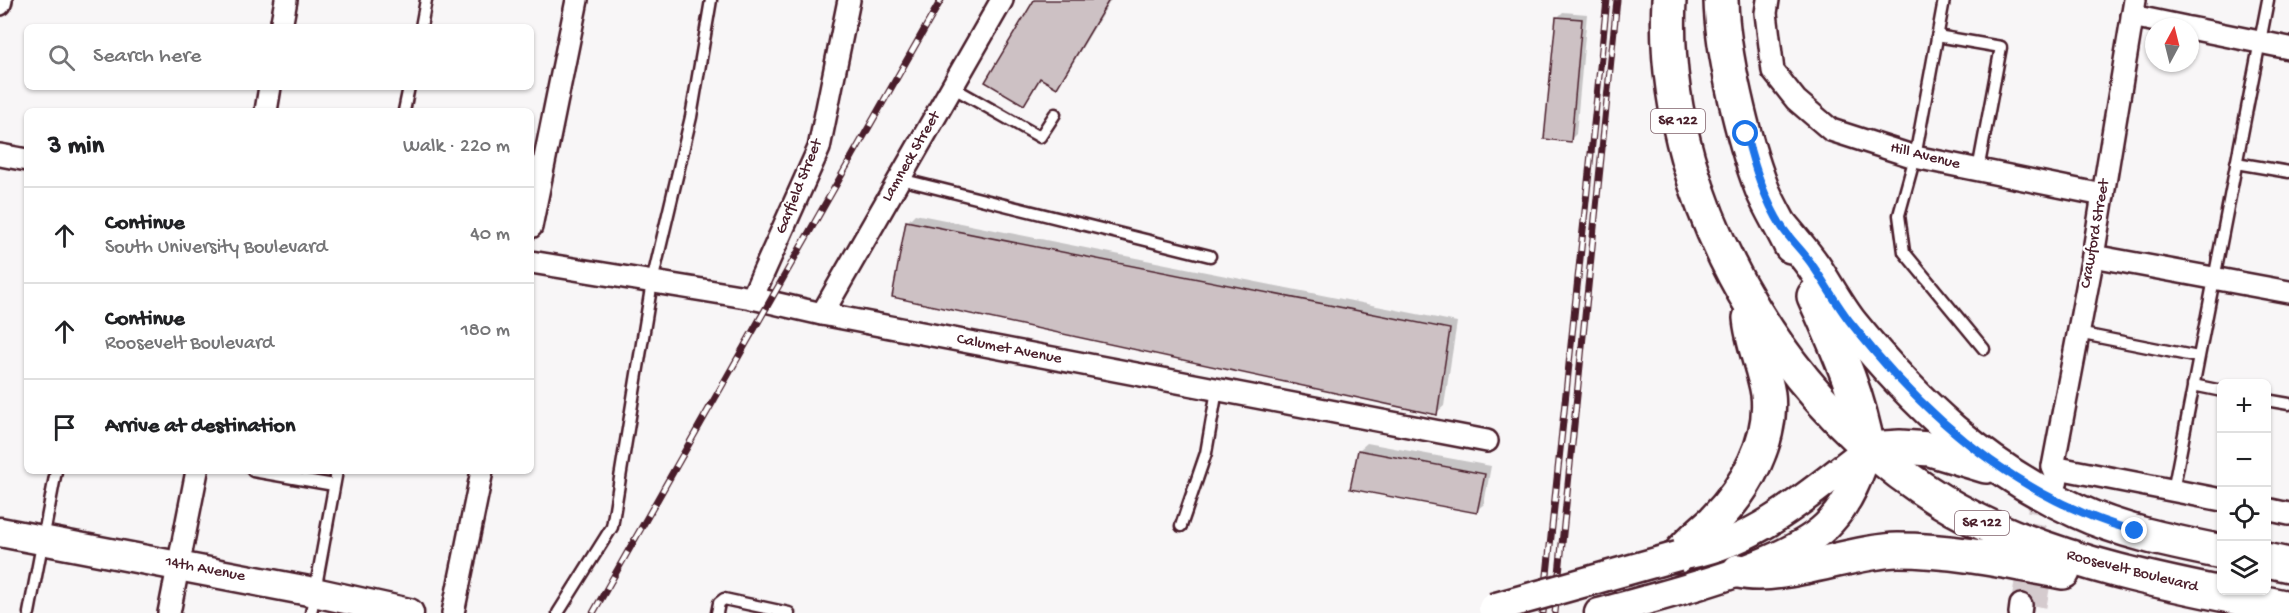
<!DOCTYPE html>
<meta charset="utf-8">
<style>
:root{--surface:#fff;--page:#f2f2f2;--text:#202124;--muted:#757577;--line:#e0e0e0}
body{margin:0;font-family:"Gochi Hand",sans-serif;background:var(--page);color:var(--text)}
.controls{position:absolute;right:18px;bottom:18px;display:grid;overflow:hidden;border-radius:9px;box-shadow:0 2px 4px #0004}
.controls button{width:54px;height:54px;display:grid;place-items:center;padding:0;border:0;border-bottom:2px solid var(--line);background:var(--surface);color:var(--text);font:30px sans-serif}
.compass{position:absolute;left:2145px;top:18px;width:54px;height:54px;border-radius:50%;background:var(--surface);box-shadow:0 2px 4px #0004;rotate:7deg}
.stop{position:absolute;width:18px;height:18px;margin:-14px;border:4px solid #1a73e8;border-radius:50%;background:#fff}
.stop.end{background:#1a73e8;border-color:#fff;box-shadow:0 2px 6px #0008}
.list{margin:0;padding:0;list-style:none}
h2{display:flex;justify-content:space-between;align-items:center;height:78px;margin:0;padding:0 24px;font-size:26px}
h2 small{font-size:20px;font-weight:400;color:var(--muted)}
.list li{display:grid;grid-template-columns:39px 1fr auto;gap:18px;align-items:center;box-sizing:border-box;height:96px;padding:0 24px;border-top:2px solid var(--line)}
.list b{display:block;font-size:22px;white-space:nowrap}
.list p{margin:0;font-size:20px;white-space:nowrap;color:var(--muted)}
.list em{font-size:20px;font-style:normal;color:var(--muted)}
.icon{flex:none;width:33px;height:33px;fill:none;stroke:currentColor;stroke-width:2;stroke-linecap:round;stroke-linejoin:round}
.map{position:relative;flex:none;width:2289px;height:613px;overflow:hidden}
.search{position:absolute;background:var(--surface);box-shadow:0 2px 4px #0004;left:24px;top:24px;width:510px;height:66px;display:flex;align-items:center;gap:15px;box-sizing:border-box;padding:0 21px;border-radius:9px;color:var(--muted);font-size:22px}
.panel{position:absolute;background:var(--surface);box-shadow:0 2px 4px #0004;left:24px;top:108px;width:510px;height:366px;border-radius:9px}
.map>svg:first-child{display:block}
.shadow{fill:#0003}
.building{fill:#cdc1c4;stroke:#4a1f2b;stroke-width:1.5}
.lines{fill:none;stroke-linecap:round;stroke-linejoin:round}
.street-tunnel{stroke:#d5cbce;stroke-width:21;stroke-dasharray:21 10;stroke-linecap:butt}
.lane-casing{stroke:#4a1f2b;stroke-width:15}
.street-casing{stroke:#4a1f2b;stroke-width:26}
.secondary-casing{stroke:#4a1f2b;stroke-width:33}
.primary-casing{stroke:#4a1f2b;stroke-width:38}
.lane{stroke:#fff;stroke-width:10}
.street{stroke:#fff;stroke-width:21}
.secondary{stroke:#fff;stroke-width:28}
.primary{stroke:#fff;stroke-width:33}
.rail-casing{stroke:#4a1f2b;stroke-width:7}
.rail{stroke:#fff;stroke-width:4.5;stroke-dasharray:14;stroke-linecap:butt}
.secondary-bridge-casing{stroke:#4a1f2b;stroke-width:33;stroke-linecap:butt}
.secondary-bridge{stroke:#fff;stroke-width:28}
.route{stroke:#1a73e8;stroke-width:8}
.labels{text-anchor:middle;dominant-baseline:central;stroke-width:4.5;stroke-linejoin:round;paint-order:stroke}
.shield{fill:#fff;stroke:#80626b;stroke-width:1.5}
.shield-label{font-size:15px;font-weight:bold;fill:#4a1f2b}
.street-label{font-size:16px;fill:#4a1f2b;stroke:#fff}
</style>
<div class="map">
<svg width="2289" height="613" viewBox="0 0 2289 613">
<rect width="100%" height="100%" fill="#f8f6f7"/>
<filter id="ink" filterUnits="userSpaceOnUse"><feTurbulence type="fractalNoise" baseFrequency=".0167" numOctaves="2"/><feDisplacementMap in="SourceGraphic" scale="12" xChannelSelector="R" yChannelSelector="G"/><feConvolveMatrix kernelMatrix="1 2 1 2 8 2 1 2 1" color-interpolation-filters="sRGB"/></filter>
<g filter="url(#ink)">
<g class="shadow">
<path d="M1035 0H1111L1064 78 1057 86 1042 78 1024 104Z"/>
<path d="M1563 12 1587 14 1576 134 1570 140 1557 18Z"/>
<path d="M915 214 1457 322 1444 406 1436 413 907 222Z"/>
<path d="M1367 443 1491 466 1484 504 1476 511 1359 450Z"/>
</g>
<g class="building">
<path d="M1034 0H1109L1057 88 1040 78 1024 105 985 82Z"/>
<path d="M1556 17 1582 19 1571 142 1544 139Z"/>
<path d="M906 221 1450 329 1437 415 892 297Z"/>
<path d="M1358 450 1485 474 1477 513 1350 489Z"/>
</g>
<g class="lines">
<g class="street-tunnel">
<path d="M2021 605 2043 483"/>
<path d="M2036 606 2042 571"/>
</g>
<g class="lane-casing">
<g id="lane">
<path d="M1944 0 1915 157 1899 215 1904 252 1984 349"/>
<path d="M421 27 426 0"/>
<path d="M1937 36 2001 47 1978 170"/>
<path d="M952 87 1040 137 1055 114"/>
<path d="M404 111 409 87"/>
<path d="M2236 163 2289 172"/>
<path d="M900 179 1210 256"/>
<path d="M2078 333 2198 357"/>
<path d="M2193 385 2222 391"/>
<path d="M2266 400 2289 404"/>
<path d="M253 471 334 485"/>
<path d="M2173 491 2268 0"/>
<path d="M1181 526 1206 453 1217 390"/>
<path d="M29 613 56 471"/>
<path d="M311 613 337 471"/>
<path d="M558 613 612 527 652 282 691 117 711 0"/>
<path d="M717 613 719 603 724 599 789 613"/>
</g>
</g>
<g class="street-casing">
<g id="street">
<path d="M1768 0 1766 13 1773 71 1796 100 1831 130 1915 157 2103 195"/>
<path d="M0 4 1 0"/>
<path d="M2132 16 2185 27"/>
<path d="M281 27 286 0"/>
<path d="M2190 28 2289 48"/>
<path d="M266 111 270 87"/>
<path d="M0 155 27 160"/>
<path d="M531 227 577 0"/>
<path d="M2093 256 2289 292"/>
<path d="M531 262 752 298 822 314 1487 441"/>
<path d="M752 298 819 148 849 0"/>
<path d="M822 314 1002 0"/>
<path d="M2053 467 2222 500"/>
<path d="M2056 484 2057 477 2053 467 2093 256 2135 0"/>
<path d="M2266 509 2289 514"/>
<path d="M169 613 197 471"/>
<path d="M453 613 482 471"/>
<path d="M2020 613 2021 605"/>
</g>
</g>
<g class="secondary-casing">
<g id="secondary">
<path d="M0 532 314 592 409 613"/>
<path d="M1678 556C1756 545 1807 494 1868 449"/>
<path d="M1599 613C1658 596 1792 566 1831 521 1850 500 1859 476 1868 449"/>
</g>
</g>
<g class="primary-casing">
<g id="primary">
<path d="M1669 0C1658 209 1800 442 1991 527 2086 570 2188 587 2289 608"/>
<path d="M1721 0C1722 52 1743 140 1762 189 1770 208 1782 227 1791 246"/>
<path d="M1782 227C1793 240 1804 253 1814 267 1826 285 1837 306 1851 324 1915 403 1983 468 2077 511 2122 532 2173 542 2222 552"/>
<path d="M1814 296C1837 348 1858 392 1868 449"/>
<path d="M1868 449 1900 447 1930 449 1986 466"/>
<path d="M1678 556C1689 542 1701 533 1714 521 1746 489 1773 440 1768 394 1764 368 1752 343 1750 318"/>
<path d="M2266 560 2289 565"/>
<path d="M1739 571C1779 581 1852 551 1898 550 1954 550 2009 562 2063 572"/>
</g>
</g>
<use href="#lane" class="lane"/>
<use href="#street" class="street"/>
<use href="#secondary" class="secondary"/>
<use href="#primary" class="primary"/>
<g class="rail-casing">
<g id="rail">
<path d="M593 613 941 0"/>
<path d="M1543 613 1607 0"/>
<path d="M1555 613 1617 0"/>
</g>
</g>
<use href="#rail" class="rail"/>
<g class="secondary-bridge-casing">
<path id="secondary-bridge" d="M1493 608 1678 556"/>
</g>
<use href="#secondary-bridge" class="secondary-bridge"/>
</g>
</g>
<g class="lines" filter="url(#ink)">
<path class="route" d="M1746 134C1754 166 1764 199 1782 227 1791 241 1804 252 1813 266 1826 285 1837 305 1851 323 1924 416 2018 499 2135 531"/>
</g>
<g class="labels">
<g class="shield">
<rect x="1651" y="109" width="54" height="24" rx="4.5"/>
<rect x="1955" y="511" width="54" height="24" rx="4.5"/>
</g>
<g class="shield-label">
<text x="1678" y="121">SR 122</text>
<text x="1982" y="523">SR 122</text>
</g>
<g class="street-label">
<text transform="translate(912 157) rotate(-60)">Lamneck Street</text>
<text transform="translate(1925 157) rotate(14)">Hill Avenue</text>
<text transform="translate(800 187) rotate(-68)">Garfield Street</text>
<text transform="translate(2096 234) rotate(-80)">Crawford Street</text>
<text transform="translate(1009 350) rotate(11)">Calumet Avenue</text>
<text transform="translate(205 570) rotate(11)">14th Avenue</text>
<text transform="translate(2132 572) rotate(14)">Roosevelt Boulevard</text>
</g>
</g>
</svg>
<div class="controls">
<button>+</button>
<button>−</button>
<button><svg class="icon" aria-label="locate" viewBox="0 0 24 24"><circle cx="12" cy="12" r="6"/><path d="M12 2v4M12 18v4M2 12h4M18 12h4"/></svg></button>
<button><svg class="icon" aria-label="layers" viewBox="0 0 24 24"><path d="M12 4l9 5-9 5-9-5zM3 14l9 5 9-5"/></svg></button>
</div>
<svg class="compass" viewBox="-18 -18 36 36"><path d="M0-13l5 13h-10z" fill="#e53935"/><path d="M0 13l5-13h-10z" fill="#757577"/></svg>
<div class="stop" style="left:1746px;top:134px"></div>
<div class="stop end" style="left:2135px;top:531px"></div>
<div class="search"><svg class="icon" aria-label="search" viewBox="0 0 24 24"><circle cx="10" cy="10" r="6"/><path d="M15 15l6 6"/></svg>Search here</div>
<section class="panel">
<h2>3 min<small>Walk · 220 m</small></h2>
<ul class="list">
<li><svg class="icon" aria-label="ahead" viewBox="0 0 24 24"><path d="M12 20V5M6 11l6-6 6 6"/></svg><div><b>Continue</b><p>South University Boulevard</p></div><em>40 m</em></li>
<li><svg class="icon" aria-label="ahead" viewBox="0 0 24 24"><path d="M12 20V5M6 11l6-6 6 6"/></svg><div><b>Continue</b><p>Roosevelt Boulevard</p></div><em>180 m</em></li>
<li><svg class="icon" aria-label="arrive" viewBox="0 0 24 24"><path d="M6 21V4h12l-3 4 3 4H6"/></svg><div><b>Arrive at destination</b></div></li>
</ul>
</section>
</div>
